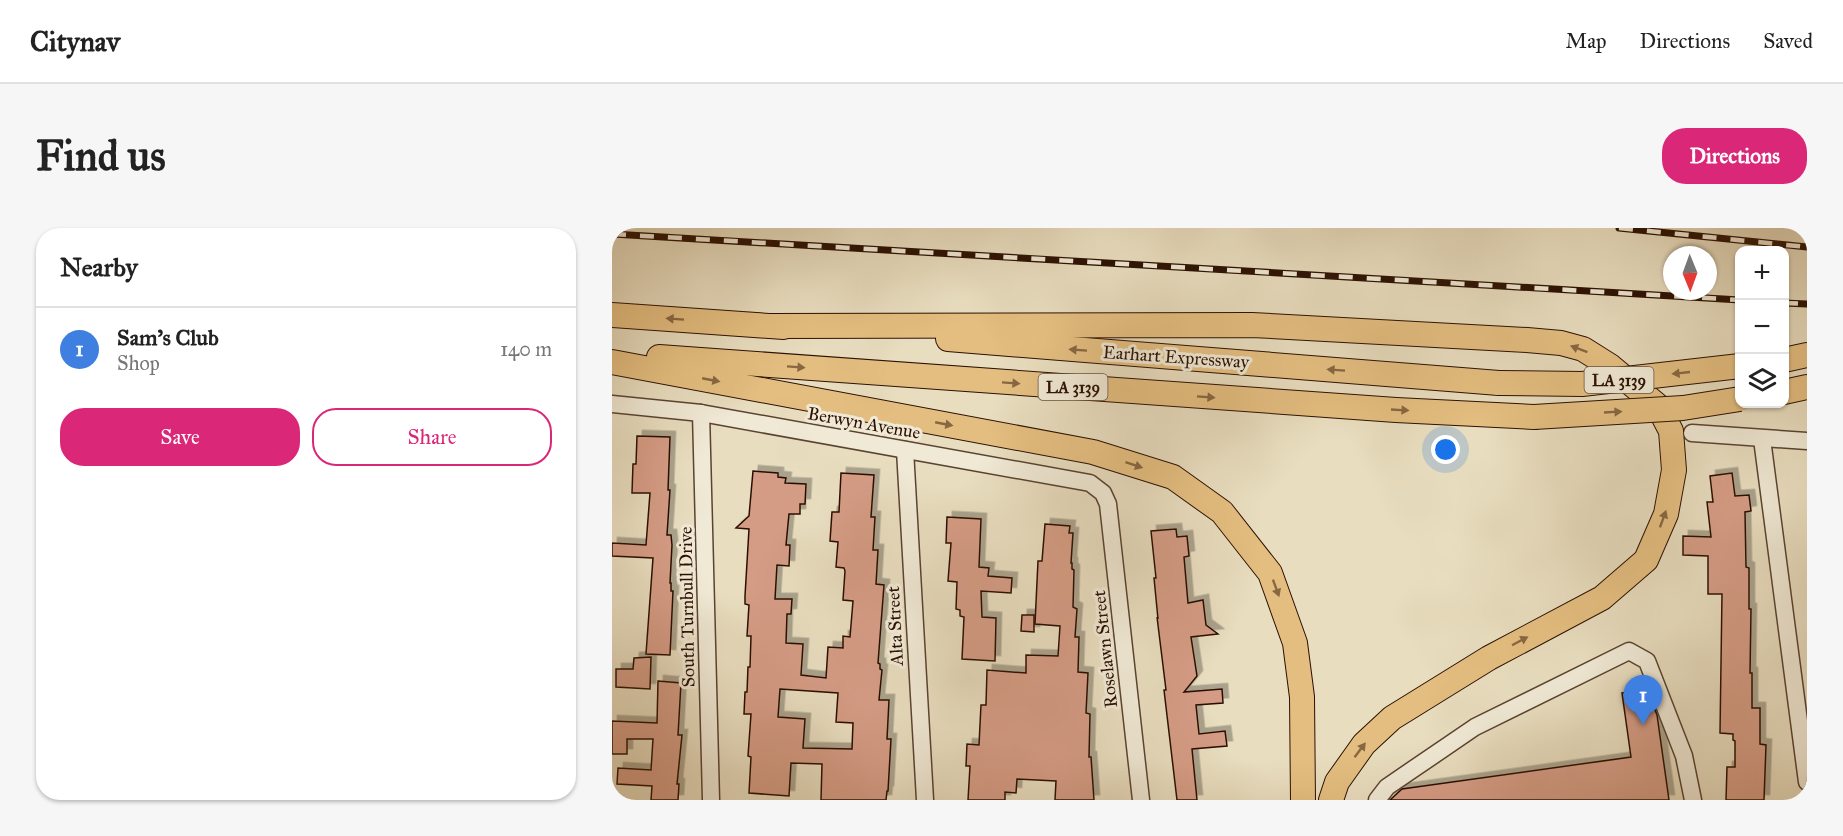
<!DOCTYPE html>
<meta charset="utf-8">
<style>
:root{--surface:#fff;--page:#f6f6f6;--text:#222;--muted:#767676;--line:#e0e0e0;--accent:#db2777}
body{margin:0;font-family:"IM FELL Great Primer",serif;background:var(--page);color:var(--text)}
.controls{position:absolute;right:18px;top:18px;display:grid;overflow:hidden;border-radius:12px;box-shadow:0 2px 4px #0004}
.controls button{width:54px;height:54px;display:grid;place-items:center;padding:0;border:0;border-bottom:2px solid var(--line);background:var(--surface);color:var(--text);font:30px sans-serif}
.compass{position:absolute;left:1051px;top:18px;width:54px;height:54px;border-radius:50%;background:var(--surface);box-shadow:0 2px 4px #0004;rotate:179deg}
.you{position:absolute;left:834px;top:222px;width:21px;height:21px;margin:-15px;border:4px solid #fff;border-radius:50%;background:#1a73e8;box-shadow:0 0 0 9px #1a73e833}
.badge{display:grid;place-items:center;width:39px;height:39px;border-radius:50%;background:var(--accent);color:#fff;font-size:20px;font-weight:700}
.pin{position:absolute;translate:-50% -50px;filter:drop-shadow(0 2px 3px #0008)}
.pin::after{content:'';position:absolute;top:32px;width:21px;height:18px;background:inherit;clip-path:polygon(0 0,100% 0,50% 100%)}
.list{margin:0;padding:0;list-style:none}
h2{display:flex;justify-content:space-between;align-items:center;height:78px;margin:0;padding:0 24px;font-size:26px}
h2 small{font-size:20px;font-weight:400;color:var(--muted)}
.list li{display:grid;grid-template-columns:39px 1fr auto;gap:18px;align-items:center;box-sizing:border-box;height:84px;padding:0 24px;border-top:2px solid var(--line)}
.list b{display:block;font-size:22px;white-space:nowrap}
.list p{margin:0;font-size:20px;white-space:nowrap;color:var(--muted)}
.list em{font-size:20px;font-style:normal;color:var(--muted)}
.actions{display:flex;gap:12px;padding:18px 24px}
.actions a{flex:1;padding:14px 0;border:2px solid var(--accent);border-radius:24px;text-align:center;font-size:21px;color:var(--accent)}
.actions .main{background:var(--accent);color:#fff}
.icon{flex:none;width:33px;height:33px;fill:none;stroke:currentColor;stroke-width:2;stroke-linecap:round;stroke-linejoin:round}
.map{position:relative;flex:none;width:1195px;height:572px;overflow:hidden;border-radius:24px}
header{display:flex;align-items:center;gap:36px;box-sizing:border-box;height:84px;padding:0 30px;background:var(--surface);border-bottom:2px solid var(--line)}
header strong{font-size:28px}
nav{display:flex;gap:33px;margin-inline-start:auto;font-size:21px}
.intro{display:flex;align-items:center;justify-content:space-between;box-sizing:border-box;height:144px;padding:0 36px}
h1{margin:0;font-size:42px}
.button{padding:15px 27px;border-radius:24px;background:var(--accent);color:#fff;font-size:21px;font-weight:700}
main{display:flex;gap:36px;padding:0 36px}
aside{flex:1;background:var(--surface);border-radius:24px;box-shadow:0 2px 4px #0004}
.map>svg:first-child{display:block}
.building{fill:#d59c85;stroke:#2b1002;stroke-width:1.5;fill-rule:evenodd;filter:url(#shadow)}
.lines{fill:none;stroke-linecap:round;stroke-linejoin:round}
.minor-casing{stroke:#5a4331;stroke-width:19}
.highway-casing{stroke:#2b1002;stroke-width:26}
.minor{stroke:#f0e9d5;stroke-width:16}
.highway{stroke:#e4be80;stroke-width:24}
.rail-casing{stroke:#2b1002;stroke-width:7}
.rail{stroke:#f0e9d5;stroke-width:4.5;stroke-dasharray:14;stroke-linecap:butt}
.highway-bridge-casing{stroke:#2b1002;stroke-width:26;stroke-linecap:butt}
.highway-bridge{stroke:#e4be80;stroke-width:24}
.oneway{fill:#886741}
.labels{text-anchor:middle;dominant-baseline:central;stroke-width:6;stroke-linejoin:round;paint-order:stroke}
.shield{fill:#f0e9d5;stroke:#665141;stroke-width:1.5}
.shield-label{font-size:16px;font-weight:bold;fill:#2b1002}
.street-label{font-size:18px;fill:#2b1002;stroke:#f0e9d5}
</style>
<header>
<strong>Citynav</strong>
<nav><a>Map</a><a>Directions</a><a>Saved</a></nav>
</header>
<div class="intro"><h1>Find us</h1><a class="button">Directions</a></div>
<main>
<aside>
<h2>Nearby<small></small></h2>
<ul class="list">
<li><span class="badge" style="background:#3f7fe0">1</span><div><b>Sam's Club</b><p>Shop</p></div><em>140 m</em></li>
</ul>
<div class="actions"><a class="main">Save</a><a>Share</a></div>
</aside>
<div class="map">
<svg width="1195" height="572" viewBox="0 0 1195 572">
<defs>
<filter id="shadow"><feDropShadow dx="5.5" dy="-5.5" stdDeviation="0" flood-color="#0004"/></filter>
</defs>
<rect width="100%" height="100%" fill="#e8ddbf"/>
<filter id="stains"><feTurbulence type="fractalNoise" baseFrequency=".00333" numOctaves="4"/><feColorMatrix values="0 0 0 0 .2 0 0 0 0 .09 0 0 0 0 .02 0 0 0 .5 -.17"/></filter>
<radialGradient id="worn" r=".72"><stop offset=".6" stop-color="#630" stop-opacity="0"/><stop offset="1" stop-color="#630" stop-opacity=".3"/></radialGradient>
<g class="building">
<path d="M25 208 58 209 56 262H58L55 307H59L60 317 58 355H59V363H61L58 427 34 426 41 330 0 328V315L34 317 38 265H20L21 236H24Z"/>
<path d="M141 243 166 245V249L174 250 173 255 194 256 193 276H188V286H177L174 317H178L177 338 165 337 163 371H180L179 386H175L174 415 191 416 189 447 214 450 216 419 231 420V408L238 409 241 373 231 372 233 343 232 340 224 339 226 314 218 313 220 284H227L229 245 262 247 259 289H263L261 322H266L264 356 272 357 266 435 268 436V441L270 442 267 472H277L275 511H279L276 563H275L274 572H209L210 536 179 535 177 568 137 565 139 529 136 528 139 486H132L133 464H135L136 439H138L139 408H135L137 377 133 376V368L137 301 124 300 137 288ZM168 461 226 465 224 494 241 495 240 521 191 520 193 491 166 489Z"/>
<path d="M1120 245 1123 268 1137 267 1139 283 1133 284 1134 339 1137 340V381H1139L1138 445H1140V480H1148V516L1154 517 1152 572H1114L1115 539H1123V513L1121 512V506L1108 505 1110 366H1096V328L1071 327V308L1099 309 1095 274H1101L1098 248Z"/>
<path d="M335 289 369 291 367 339 377 340 376 348 400 350 399 365 369 363 370 389 384 390 383 433 350 431 352 389 348 388V382L344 381 345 354 336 353 339 315H334Z"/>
<path d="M433 296 458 298 457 305H461L459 335H460V341L462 342 461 379 465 381 463 409H467L466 444 476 445 474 485 478 486 477 529H479L482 572H443L444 553 405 551 404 565 393 564V572H356L358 538H354L355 516 367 517 369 477H374L375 442 414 445V427L446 428 448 398 423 396 426 333H430Z"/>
<path d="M564 301 565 309 575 308 577 328 572 329 576 375 591 372 594 397 606 406 579 409 585 448 572 464 610 461 611 475 584 477 587 506 613 503 615 518 580 521 585 572H565L552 462H554L545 389 546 391 542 350H544L539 303Z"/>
<path d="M410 387H422V404L409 403Z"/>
<path d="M39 429 38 461 4 459V441H21L22 430Z"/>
<path d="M46 453 69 455 66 507H70L65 556H67L66 572H39L40 558 5 556 6 540 39 542 41 511H15V526H0V493L45 495Z"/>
<path d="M1035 462 1045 487 1057 572H778L790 561 1019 529 1010 465Z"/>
</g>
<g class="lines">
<g class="minor-casing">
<g id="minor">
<path d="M0 176 89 185 478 255 491 265 496 276 529 572"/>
<path d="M89 185 99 572"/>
<path d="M1080 205 1195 213"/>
<path d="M1150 211 1195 554"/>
<path d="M293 222 313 572"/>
<path d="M765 572 775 559 863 499 1017 423 1035 433 1072 528 1081 572"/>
</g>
</g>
<g class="highway-casing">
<g id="highway">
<path d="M0 87 172 99"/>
<path d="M158 98 640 97 915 112 949 115 971 121 998 138 1046 178 1059 203 1062 242 1054 286 1034 332 990 370 877 430 780 490 752 516 725 554 719 572"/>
<path d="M336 111 887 155"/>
<path d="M47 129 784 182 922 189"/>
<path d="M1172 132 1195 127"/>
<path d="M0 134 481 224 561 249 610 284 658 345 683 415 690 469 691 572"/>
<path d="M1172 164 1195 159"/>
</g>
</g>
<use href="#minor" class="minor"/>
<use href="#highway" class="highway"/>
<g class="rail-casing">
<g id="rail">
<path d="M1007 0 1195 19"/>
<path d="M0 6 1128 72"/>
<path d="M1172 75 1195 76"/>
</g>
</g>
<use href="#rail" class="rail"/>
<g class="highway-bridge-casing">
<g id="highway-bridge">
<path d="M887 155 970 156 1128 138"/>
<path d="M922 189 1071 180 1128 171"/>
</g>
</g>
<use href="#highway-bridge" class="highway-bridge"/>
</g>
<defs><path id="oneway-solid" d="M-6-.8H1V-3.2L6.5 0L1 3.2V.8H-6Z" transform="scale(1.5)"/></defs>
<g class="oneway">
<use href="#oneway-solid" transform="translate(63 91) rotate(-176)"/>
<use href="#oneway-solid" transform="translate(967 121) rotate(-159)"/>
<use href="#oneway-solid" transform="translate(466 122) rotate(-176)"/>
<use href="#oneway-solid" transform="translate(184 139) rotate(4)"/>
<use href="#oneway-solid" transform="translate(724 142) rotate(-176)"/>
<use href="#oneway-solid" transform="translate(1069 145) rotate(174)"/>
<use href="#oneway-solid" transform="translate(99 152) rotate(11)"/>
<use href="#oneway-solid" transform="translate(399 155) rotate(4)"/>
<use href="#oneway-solid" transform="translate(594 169) rotate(4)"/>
<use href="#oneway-solid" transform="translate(788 182) rotate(3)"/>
<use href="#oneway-solid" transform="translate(1001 184) rotate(-3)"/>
<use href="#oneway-solid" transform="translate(332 196) rotate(11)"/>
<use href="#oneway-solid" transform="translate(522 237) rotate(18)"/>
<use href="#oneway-solid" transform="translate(1051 291) rotate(-70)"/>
<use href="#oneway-solid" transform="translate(664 360) rotate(70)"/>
<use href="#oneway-solid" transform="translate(908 413) rotate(-28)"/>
<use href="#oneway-solid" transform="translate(748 522) rotate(-53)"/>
</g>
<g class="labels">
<g class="shield">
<rect x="972.5" y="139" width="69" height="26" rx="4.5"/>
<rect x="426.5" y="146" width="69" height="26" rx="4.5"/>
</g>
<g class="shield-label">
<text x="1007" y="152">LA 3139</text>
<text x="461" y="159">LA 3139</text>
</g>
<g class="street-label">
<text transform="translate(564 129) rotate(4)">Earhart Expressway</text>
<text transform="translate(252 195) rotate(10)">Berwyn Avenue</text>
<text transform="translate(75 379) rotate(-91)">South Turnbull Drive</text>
<text transform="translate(283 398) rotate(-93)">Alta Street</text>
<text transform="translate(493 421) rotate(-96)">Roselawn Street</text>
</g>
</g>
<rect width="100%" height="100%" filter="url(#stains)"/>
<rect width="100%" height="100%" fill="url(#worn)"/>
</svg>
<div class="controls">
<button>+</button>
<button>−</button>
<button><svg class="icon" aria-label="layers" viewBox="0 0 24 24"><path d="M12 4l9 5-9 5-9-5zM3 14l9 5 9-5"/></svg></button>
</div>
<svg class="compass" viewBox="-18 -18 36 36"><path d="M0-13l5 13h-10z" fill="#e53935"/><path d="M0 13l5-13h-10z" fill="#767676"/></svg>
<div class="you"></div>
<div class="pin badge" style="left:1031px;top:497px;background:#3f7fe0">1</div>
</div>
</main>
